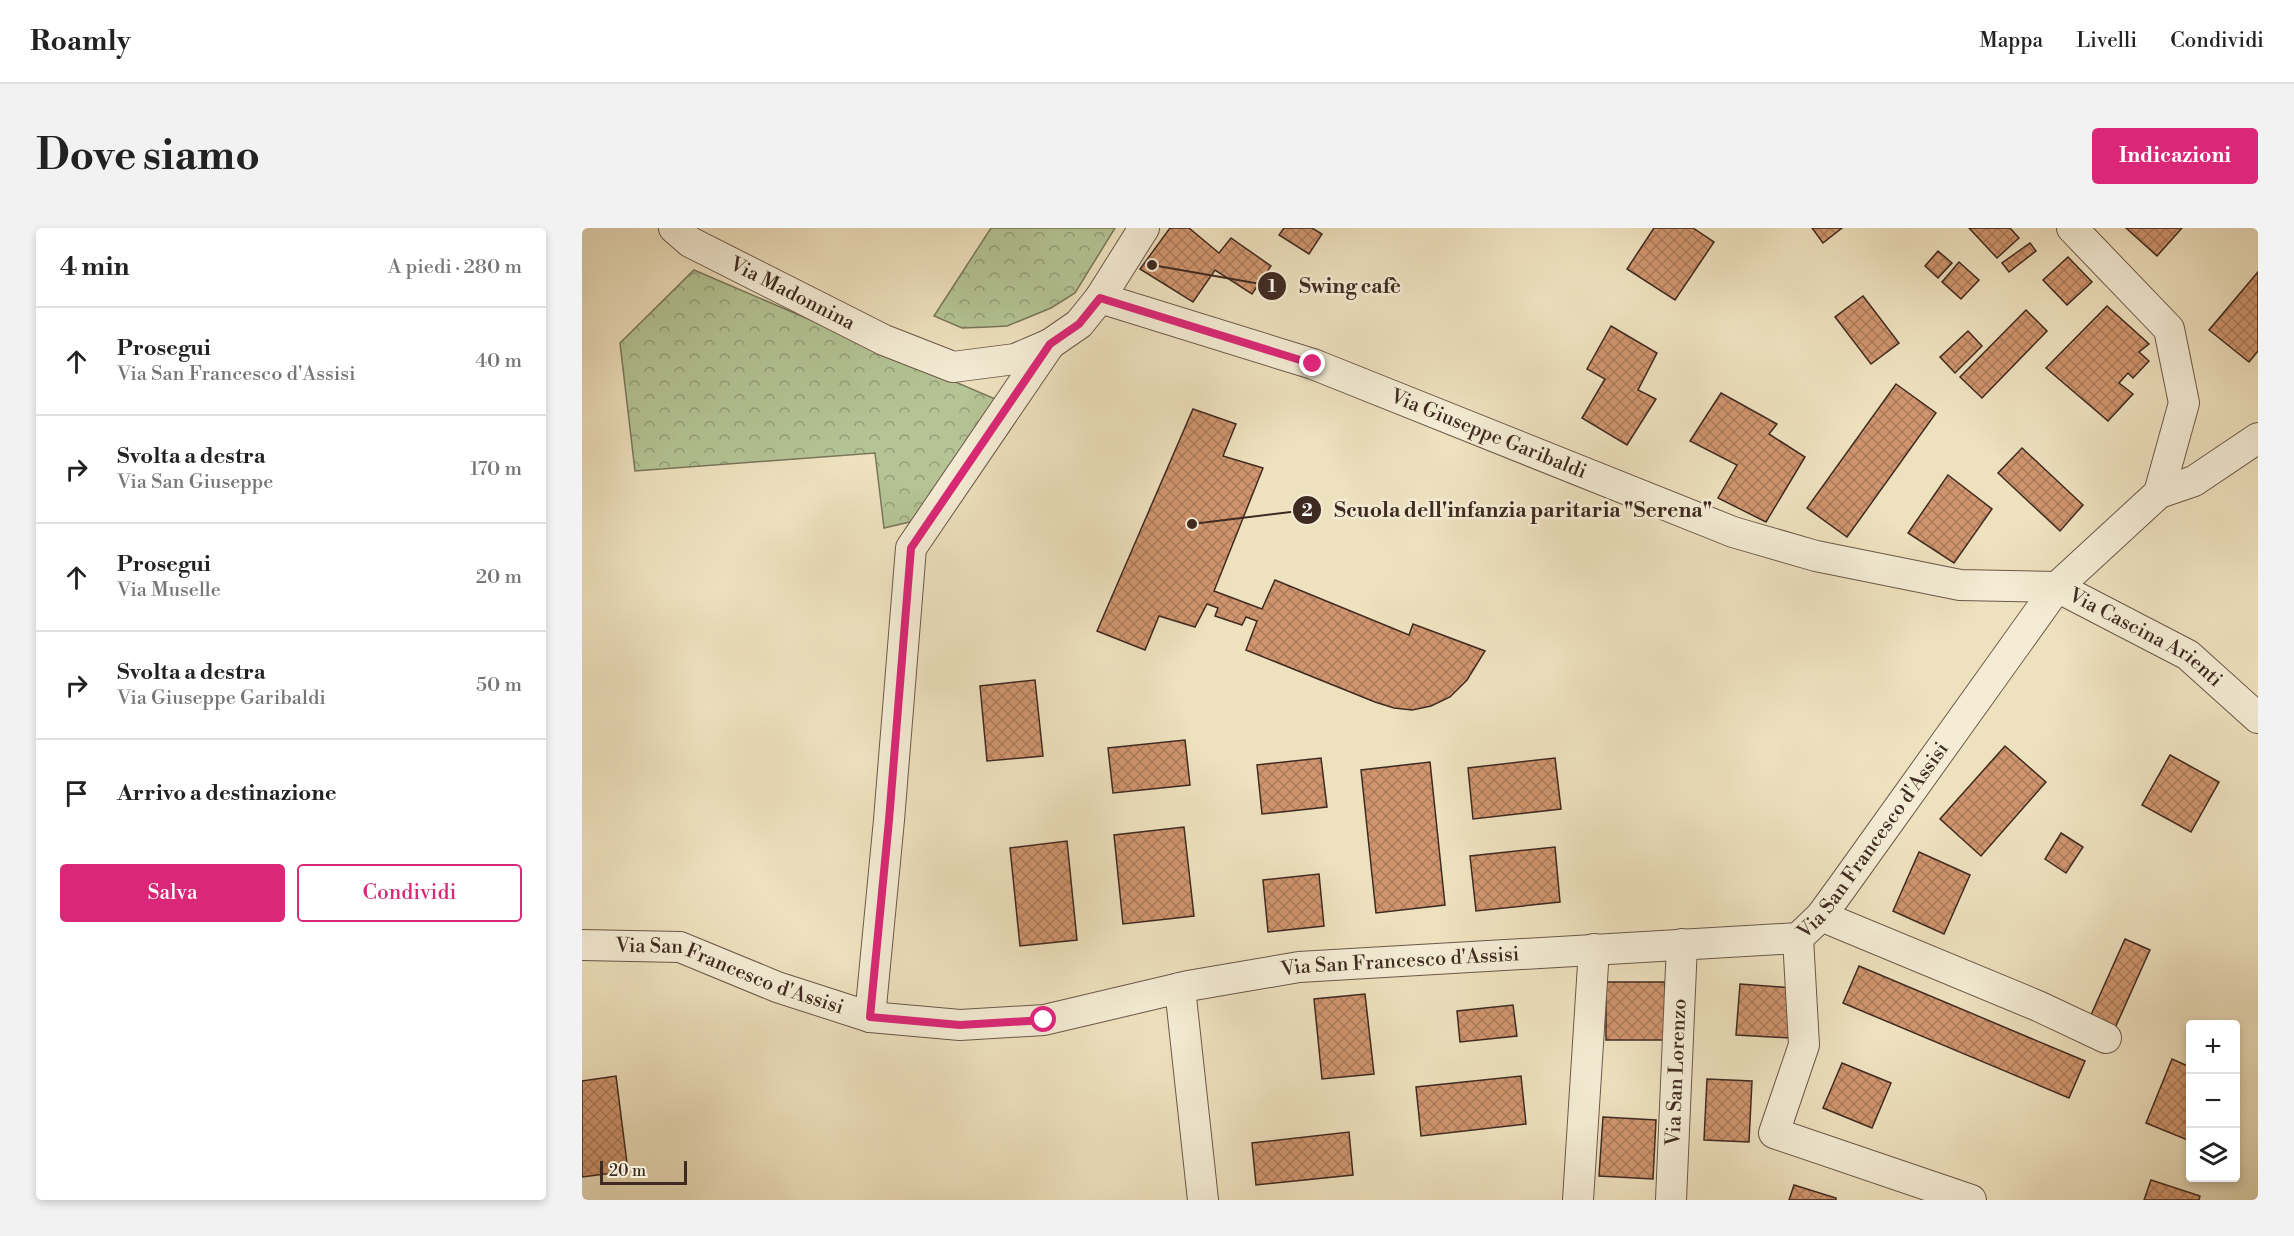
<!DOCTYPE html>
<html lang="it">
<meta charset="utf-8">
<style>
:root{--surface:#fff;--page:#f2f2f2;--text:#222;--muted:#767676;--line:#e0e0e0;--accent:#db2777}
body{margin:0;font-family:"Libre Bodoni",serif;background:var(--page);color:var(--text)}
.controls{position:absolute;right:18px;bottom:18px;display:grid;overflow:hidden;border-radius:6px;box-shadow:0 3px 9px #0003}
.controls button{width:54px;height:54px;display:grid;place-items:center;padding:0;border:0;border-bottom:2px solid var(--line);background:var(--surface);color:var(--text);font:30px sans-serif}
.scale{position:absolute;left:18px;bottom:15px;width:87px;box-sizing:border-box;padding-left:6px;border:3px solid #3f2a21;border-top:0;font-size:16px;line-height:21px;white-space:nowrap;color:#3f2a21;-webkit-text-stroke:4px #f4ecd5;paint-order:stroke}
.stop{position:absolute;width:18px;height:18px;margin:-14px;border:4px solid #db2777;border-radius:50%;background:#fff}
.stop.end{background:#db2777;border-color:#fff;box-shadow:0 2px 6px #0008}
.list{margin:0;padding:0;list-style:none}
h2{display:flex;justify-content:space-between;align-items:center;height:78px;margin:0;padding:0 24px;font-size:26px}
h2 small{font-size:20px;font-weight:400;color:var(--muted)}
.list li{display:grid;grid-template-columns:39px 1fr auto;gap:18px;align-items:center;box-sizing:border-box;height:108px;padding:0 24px;border-top:2px solid var(--line)}
.list b{display:block;font-size:22px;white-space:nowrap}
.list p{margin:0;font-size:20px;white-space:nowrap;color:var(--muted)}
.list em{font-size:20px;font-style:normal;color:var(--muted)}
.actions{display:flex;gap:12px;padding:18px 24px}
.actions a{flex:1;padding:14px 0;border:2px solid var(--accent);border-radius:6px;text-align:center;font-size:21px;color:var(--accent)}
.actions .main{background:var(--accent);color:#fff}
.icon{flex:none;width:33px;height:33px;fill:none;stroke:currentColor;stroke-width:2;stroke-linecap:round;stroke-linejoin:round}
.map{position:relative;flex:none;width:1676px;height:972px;overflow:hidden;border-radius:6px}
header{display:flex;align-items:center;gap:36px;box-sizing:border-box;height:84px;padding:0 30px;background:var(--surface);border-bottom:2px solid var(--line)}
header strong{font-size:28px}
nav{display:flex;gap:33px;margin-inline-start:auto;font-size:21px}
.intro{display:flex;align-items:center;justify-content:space-between;box-sizing:border-box;height:144px;padding:0 36px}
h1{margin:0;font-size:42px}
.button{padding:15px 27px;border-radius:6px;background:var(--accent);color:#fff;font-size:21px;font-weight:700}
main{display:flex;gap:36px;padding:0 36px}
aside{flex:1;background:var(--surface);border-radius:6px;box-shadow:0 3px 9px #0003}
.map>svg:first-child{display:block}
.park{fill:url(#park-crowns);stroke:#7a775b;stroke-width:1.5}
.building{fill:url(#building-cross-hatch);stroke:#3f2a21;stroke-width:1.5}
.lines{fill:none;stroke-linecap:round;stroke-linejoin:round}
.street-casing{stroke:#6b5848;stroke-width:32}
.street{stroke:#f4ecd5;stroke-width:30}
.route{stroke:#db2777;stroke-width:8}
.labels{text-anchor:middle;dominant-baseline:central;stroke-width:5;stroke-linejoin:round;paint-order:stroke}
.street-label{font-size:20px;fill:#3f2a21;stroke:#f4ecd5}
.leader{fill:none;stroke:#3f2a21;stroke-width:2}
.callout-dot{fill:#3f2a21;stroke:#f4ecd5;stroke-width:2}
.mark-label{font-size:18px;text-anchor:middle;font-weight:bold;fill:#fff}
.callout-label{font-size:21px;text-anchor:middle;font-weight:bold;fill:#3f2a21;stroke:#f4ecd5;stroke-width:5;stroke-linejoin:round;paint-order:stroke}
</style>
<header>
<strong>Roamly</strong>
<nav><a>Mappa</a><a>Livelli</a><a>Condividi</a></nav>
</header>
<div class="intro"><h1>Dove siamo</h1><a class="button">Indicazioni</a></div>
<main>
<aside>
<h2>4 min<small>A piedi · 280 m</small></h2>
<ul class="list">
<li><svg class="icon" aria-label="ahead" viewBox="0 0 24 24"><path d="M12 20V5M6 11l6-6 6 6"/></svg><div><b>Prosegui</b><p>Via San Francesco d'Assisi</p></div><em>40 m</em></li>
<li><svg class="icon" aria-label="right" viewBox="0 0 24 24"><path d="M7 20v-9h11M14 6l5 5-5 5"/></svg><div><b>Svolta a destra</b><p>Via San Giuseppe</p></div><em>170 m</em></li>
<li><svg class="icon" aria-label="ahead" viewBox="0 0 24 24"><path d="M12 20V5M6 11l6-6 6 6"/></svg><div><b>Prosegui</b><p>Via Muselle</p></div><em>20 m</em></li>
<li><svg class="icon" aria-label="right" viewBox="0 0 24 24"><path d="M7 20v-9h11M14 6l5 5-5 5"/></svg><div><b>Svolta a destra</b><p>Via Giuseppe Garibaldi</p></div><em>50 m</em></li>
<li><svg class="icon" aria-label="arrive" viewBox="0 0 24 24"><path d="M6 21V4h12l-3 4 3 4H6"/></svg><div><b>Arrivo a destinazione</b></div></li>
</ul>
<div class="actions"><a class="main">Salva</a><a>Condividi</a></div>
</aside>
<div class="map">
<svg width="1676" height="972" viewBox="0 0 1676 972">
<defs>
<pattern id="park-crowns" width="20" height="18" patternUnits="userSpaceOnUse" patternTransform="scale(1.5)"><rect width="20" height="18" fill="#b4c495"/><path d="M2 6a3 3 0 1 1 6 0M12 15a3 3 0 1 1 6 0" fill="none" stroke="#949f79"/></pattern>
<pattern id="building-cross-hatch" width="8" height="8" patternUnits="userSpaceOnUse" patternTransform="scale(1.5)"><rect width="8" height="8" fill="#d0956e"/><path d="M0 0l8 8M0 8l8-8" fill="none" stroke="#aa7a5a"/></pattern>
</defs>
<rect width="100%" height="100%" fill="#eee1be"/>
<filter id="stains"><feTurbulence type="fractalNoise" baseFrequency=".00333" numOctaves="4"/><feColorMatrix values="0 0 0 0 .2 0 0 0 0 .09 0 0 0 0 .02 0 0 0 .5 -.17"/></filter>
<radialGradient id="worn" r=".72"><stop offset=".6" stop-color="#630" stop-opacity="0"/><stop offset="1" stop-color="#630" stop-opacity=".3"/></radialGradient>
<g class="park">
<path d="M409 0H533L493 65 469 80 425 98 406 99 380 100 352 88Z"/>
<path d="M112 42 418 173 336 292 302 300 293 225 53 243 38 115Z"/>
</g>
<g class="building">
<path d="M588 0H607L637 25 649 10 689 38 670 66 633 42 611 74 558 41Z"/>
<path d="M702 0H730L740 6 727 26 697 7Z"/>
<path d="M1072 0H1111L1132 14 1093 72 1045 41Z"/>
<path d="M1230 0H1260L1241 15Z"/>
<path d="M1387 0H1428L1437 10 1415 30Z"/>
<path d="M1544 0H1600L1575 28Z"/>
<path d="M1448 15 1454 23 1427 44 1420 35Z"/>
<path d="M1356 23 1370 35 1356 50 1343 38Z"/>
<path d="M1486 29 1510 54 1485 77 1461 52Z"/>
<path d="M1377 34 1397 52 1379 71 1360 54Z"/>
<path d="M1676 44V123L1667 134 1627 102Z"/>
<path d="M1281 68 1317 115 1289 136 1253 89Z"/>
<path d="M1525 78 1567 116 1557 124 1567 133 1551 150 1546 145 1537 155 1551 166 1526 193 1464 140Z"/>
<path d="M1444 82 1465 103 1400 170 1378 149Z"/>
<path d="M1029 98 1075 125 1056 162 1074 171 1045 217 1000 190 1023 151 1005 141Z"/>
<path d="M1386 103 1400 118 1373 145 1358 129Z"/>
<path d="M1314 156 1354 185 1265 309 1225 280Z"/>
<path d="M1139 165 1195 196 1187 206 1223 229 1184 294 1136 270 1155 237 1108 213Z"/>
<path d="M611 181 654 196 641 228 681 240 632 363 680 381 693 352 827 407 831 396 903 423 885 452 868 469 849 478 830 482 812 480 793 474 664 422 675 393 664 389 660 397 633 388 636 380 625 376 613 399 577 388 563 422 515 403Z"/>
<path d="M1440 220 1501 277 1478 303 1416 245Z"/>
<path d="M1366 247 1410 281 1372 335 1326 305Z"/>
<path d="M453 452 461 528 405 533 398 458Z"/>
<path d="M603 512 608 557 531 565 526 520Z"/>
<path d="M1423 518 1464 554 1399 628 1358 591Z"/>
<path d="M1588 527 1637 554 1609 604 1560 577Z"/>
<path d="M739 530 745 579 680 586 675 537Z"/>
<path d="M973 530 979 581 891 591 886 540Z"/>
<path d="M848 534 863 677 794 685 779 542Z"/>
<path d="M602 599 612 688 541 696 532 607Z"/>
<path d="M1479 605 1501 619 1484 645 1463 631Z"/>
<path d="M485 613 495 712 438 718 428 620Z"/>
<path d="M973 619 978 674 894 683 888 628Z"/>
<path d="M1337 624 1388 647 1362 706 1311 683Z"/>
<path d="M737 646 742 698 686 704 681 652Z"/>
<path d="M1543 711 1568 722 1533 800 1508 789Z"/>
<path d="M1277 738 1503 833 1487 870 1261 775Z"/>
<rect x="1024" y="754" width="59" height="58"/>
<path d="M1158 756 1211 760 1208 810 1154 807Z"/>
<path d="M783 766 792 846 740 851 732 771Z"/>
<path d="M931 777 935 808 878 814 875 783Z"/>
<path d="M1590 831 1608 839V913L1564 895Z"/>
<path d="M1260 835 1309 855 1290 900 1241 880Z"/>
<path d="M34 848 46 943 0 949V853Z"/>
<path d="M939 848 944 896 839 908 834 859Z"/>
<path d="M1125 851 1170 853 1167 914 1122 912Z"/>
<path d="M1021 889 1074 892 1071 951 1017 948Z"/>
<path d="M767 904 771 947 674 957 670 915Z"/>
<path d="M1569 952 1618 968 1617 972H1562Z"/>
<path d="M1212 957 1254 970V972H1207Z"/>
</g>
<g class="lines">
<g class="street-casing">
<g id="street">
<path id="s1" d="M92 0 108 14 302 112 371 139 433 131 468 116 497 96 518 70 562 0"/>
<path id="s2" d="M518 70 731 136 1151 304 1234 328 1378 357 1475 359 1606 427 1676 490"/>
<path d="M1577 265 1612 253 1676 210"/>
<path d="M1239 688 1456 778 1524 810"/>
<path d="M1216 710 1222 817 1192 905 1389 972"/>
<path id="s3" d="M0 717 98 719 195 759 288 789 378 797 462 792 606 758 717 739 1216 710 1239 688 1258 662 1475 359 1577 265 1602 175 1587 101 1490 0"/>
<path d="M598 760 621 972"/>
<path d="M288 789 307 592 329 320 468 116"/>
<path d="M996 972 1012 721"/>
<path id="s4" d="M1089 972 1100 716"/>
</g>
</g>
<use href="#street" class="street"/>
</g>
<g class="lines">
<path class="route" d="M462 792 378 797 288 789 307 592 329 320 468 116 497 96 518 70 731 136"/>
</g>
<g class="labels">
<g class="street-label">
<text stroke="none"><textPath href="#s1" startOffset="136">Via Madonnina</textPath></text>
<text stroke="none"><textPath href="#s2" startOffset="412">Via Giuseppe Garibaldi</textPath></text>
<text stroke="none"><textPath href="#s2" startOffset="1108">Via Cascina Arienti</textPath></text>
<text stroke="none"><textPath href="#s3" startOffset="1359">Via San Francesco d'Assisi</textPath></text>
<text stroke="none"><textPath href="#s3" startOffset="837">Via San Francesco d'Assisi</textPath></text>
<text stroke="none"><textPath href="#s3" startOffset="153">Via San Francesco d'Assisi</textPath></text>
<text stroke="none"><textPath href="#s4" startOffset="128">Via San Lorenzo</textPath></text>
</g>
</g>
<path class="leader" d="M570 37L690 58M610 296L725 282"/>
<g class="callout-dot">
<circle cx="570" cy="37" r="6"/>
<circle cx="610" cy="296" r="6"/>
<circle cx="690" cy="58" r="15"/>
<circle cx="725" cy="282" r="15"/>
</g>
<g class="mark-label">
<text x="690" y="64">1</text>
<text x="725" y="288">2</text>
</g>
<g class="callout-label">
<text x="768" y="65">Swing cafè</text>
<text x="941" y="289">Scuola dell'infanzia paritaria "Serena"</text>
</g>
<rect width="100%" height="100%" filter="url(#stains)"/>
<rect width="100%" height="100%" fill="url(#worn)"/>
</svg>
<div class="controls">
<button>+</button>
<button>−</button>
<button><svg class="icon" aria-label="layers" viewBox="0 0 24 24"><path d="M12 4l9 5-9 5-9-5zM3 14l9 5 9-5"/></svg></button>
</div>
<div class="scale">20 m</div>
<div class="stop" style="left:462px;top:792px"></div>
<div class="stop end" style="left:731px;top:136px"></div>
</div>
</main>
